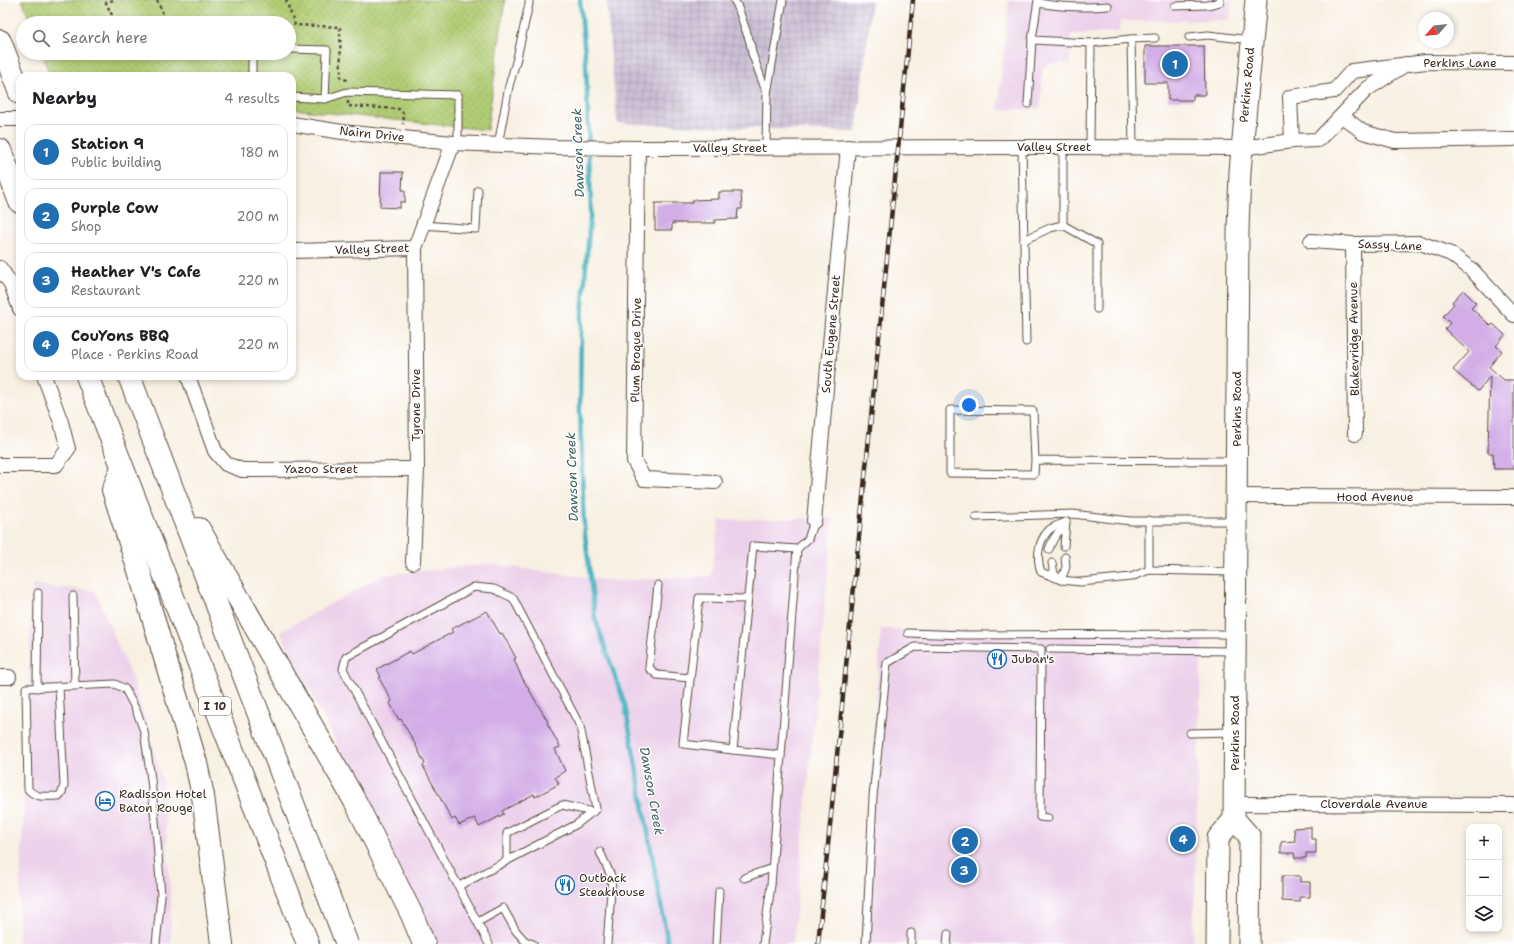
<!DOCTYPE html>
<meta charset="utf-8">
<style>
:root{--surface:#fff;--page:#f2f2f2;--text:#202124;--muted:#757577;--line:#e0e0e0;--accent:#1f6fb2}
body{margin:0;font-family:"Shantell Sans",sans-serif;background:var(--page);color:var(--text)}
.controls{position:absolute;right:12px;bottom:12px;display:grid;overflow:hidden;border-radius:8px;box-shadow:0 2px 6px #0003}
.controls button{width:36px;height:36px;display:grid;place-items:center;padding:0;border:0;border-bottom:1px solid var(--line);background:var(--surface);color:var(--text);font:20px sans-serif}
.compass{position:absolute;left:1418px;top:12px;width:36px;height:36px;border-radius:50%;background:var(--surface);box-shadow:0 2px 6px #0003;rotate:242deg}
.you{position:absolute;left:969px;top:405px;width:14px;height:14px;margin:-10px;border:3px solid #fff;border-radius:50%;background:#1a73e8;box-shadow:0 0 0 6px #1a73e833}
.badge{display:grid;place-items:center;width:26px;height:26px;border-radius:50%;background:var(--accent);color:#fff;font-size:13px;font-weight:700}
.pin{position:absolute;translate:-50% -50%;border:2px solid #fff;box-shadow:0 1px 4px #0006}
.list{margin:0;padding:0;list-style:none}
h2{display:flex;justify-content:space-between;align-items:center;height:52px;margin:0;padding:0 16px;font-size:17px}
h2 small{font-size:13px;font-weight:400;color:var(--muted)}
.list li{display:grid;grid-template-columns:26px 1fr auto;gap:12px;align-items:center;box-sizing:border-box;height:56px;margin:0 8px 8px;padding:0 8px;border:1px solid var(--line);border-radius:12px}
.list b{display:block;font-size:15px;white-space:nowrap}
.list p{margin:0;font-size:13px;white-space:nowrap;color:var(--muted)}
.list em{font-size:13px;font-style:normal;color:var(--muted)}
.icon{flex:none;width:22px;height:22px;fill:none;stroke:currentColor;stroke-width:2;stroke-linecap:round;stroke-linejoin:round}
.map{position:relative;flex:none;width:1514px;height:944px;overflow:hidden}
.search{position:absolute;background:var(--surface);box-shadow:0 2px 6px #0003;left:16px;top:16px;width:280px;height:44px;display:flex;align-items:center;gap:10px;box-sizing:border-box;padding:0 14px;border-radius:22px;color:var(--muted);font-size:15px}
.panel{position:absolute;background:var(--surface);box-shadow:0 2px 6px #0003;left:16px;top:72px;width:280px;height:308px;border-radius:12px}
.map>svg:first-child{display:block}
.built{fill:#ecd1ea}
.industrial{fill:url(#industrial-grid)}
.park{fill:url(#park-dots);stroke:#767b48}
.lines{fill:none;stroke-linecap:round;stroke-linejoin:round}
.stream{stroke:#41b0be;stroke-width:4.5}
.building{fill:#d2ade7}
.service-casing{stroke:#57483b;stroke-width:9}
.minor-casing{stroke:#57483b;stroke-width:16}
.secondary-casing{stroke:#57483b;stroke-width:23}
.motorway-casing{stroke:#57483b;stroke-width:24}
.path{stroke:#57483b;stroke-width:2.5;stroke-dasharray:3 3;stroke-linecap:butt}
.service{stroke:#fff;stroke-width:7}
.minor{stroke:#fff;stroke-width:14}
.secondary{stroke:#fff;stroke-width:21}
.motorway{stroke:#fff;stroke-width:22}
.rail-casing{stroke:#3b2a1e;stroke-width:4.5}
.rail{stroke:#fff;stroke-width:3;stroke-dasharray:9;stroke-linecap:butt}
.labels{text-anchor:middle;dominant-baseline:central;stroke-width:3;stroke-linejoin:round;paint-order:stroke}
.shield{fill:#fff;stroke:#766a62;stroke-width:1}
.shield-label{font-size:11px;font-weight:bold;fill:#3b2a1e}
.street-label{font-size:12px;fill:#3b2a1e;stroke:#fff}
.poi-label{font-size:12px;fill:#3b2a1e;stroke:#fff;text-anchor:start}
.water-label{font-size:13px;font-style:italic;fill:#3d605e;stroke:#fff}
</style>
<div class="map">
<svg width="1514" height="944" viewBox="0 0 1514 944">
<defs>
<pattern id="industrial-grid" width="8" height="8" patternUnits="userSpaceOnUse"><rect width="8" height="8" fill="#cbbfd5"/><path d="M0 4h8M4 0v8" fill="none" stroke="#afa4b6"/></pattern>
<pattern id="park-dots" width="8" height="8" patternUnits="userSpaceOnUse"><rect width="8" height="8" fill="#b0cc73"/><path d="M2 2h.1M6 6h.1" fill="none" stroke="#98af63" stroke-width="1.8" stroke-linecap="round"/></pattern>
</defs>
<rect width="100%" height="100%" fill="#fff"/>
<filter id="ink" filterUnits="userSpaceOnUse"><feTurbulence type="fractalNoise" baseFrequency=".025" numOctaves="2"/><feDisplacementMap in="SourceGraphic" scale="8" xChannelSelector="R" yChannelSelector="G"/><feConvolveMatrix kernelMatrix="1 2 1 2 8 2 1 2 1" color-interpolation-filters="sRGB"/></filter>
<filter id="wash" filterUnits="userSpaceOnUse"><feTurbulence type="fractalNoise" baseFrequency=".012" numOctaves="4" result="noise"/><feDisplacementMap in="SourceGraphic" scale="16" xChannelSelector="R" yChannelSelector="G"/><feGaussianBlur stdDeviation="0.9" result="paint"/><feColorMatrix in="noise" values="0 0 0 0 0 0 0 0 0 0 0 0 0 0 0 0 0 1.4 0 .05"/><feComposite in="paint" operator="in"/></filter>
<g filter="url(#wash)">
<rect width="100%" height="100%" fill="#f8f0e2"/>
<g class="built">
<path d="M1009 0H1232L1230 20 1120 21V32L1071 34 1070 66 1064 63 1048 64 1043 68 1040 108 998 110Z"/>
<path d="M833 518 793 944H438L280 632 383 575 489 564 613 581 711 576 719 520Z"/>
<path d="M32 585 95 591 134 684 163 782 171 902V944H18Z"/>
<path d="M881 629 1202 634 1193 944H861Z"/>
</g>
<path class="industrial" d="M607 0H872L856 132 617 123 607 11Z"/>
<path class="park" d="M22 0H505L487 130 292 109V76H50L42 53H289V23H31Z"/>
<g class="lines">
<path class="stream" d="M580 0 586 66 591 206 581 328 580 411 584 526 595 618 625 705 668 944"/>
</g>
<g id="blocks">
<g class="building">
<path d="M1145 46H1204L1205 95H1193V100H1168V83H1145Z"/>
<path d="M381 172H403L402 190H405V202H400V208L380 207Z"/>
<path d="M719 192H741L742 209H738L737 219 715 220V223H672V230H655V203H693V200L719 199Z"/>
<path d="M1463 290 1476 303 1471 308 1491 326 1493 324 1505 335 1496 346 1502 351 1489 367 1504 380H1514V469H1494L1493 453H1488L1490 376 1478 391 1453 370 1469 352 1445 329 1450 323 1443 316 1454 304 1452 302Z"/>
<path d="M487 611 500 634 502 633 516 658 514 659 521 676 548 722 547 723 560 747 555 749 565 771 555 777 559 784 535 797 534 794 502 811 504 814 479 827 475 818 459 825 455 818 452 820 423 766 425 764 414 742 401 719 399 720 390 703 392 701 379 678 381 677 377 669 410 651 412 654 453 632 451 629Z"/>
<path d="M1311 827V839H1316V853H1306V858H1295L1294 853H1281V842L1295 841 1294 828Z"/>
<path d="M1282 876H1300V882H1310V897H1300V902L1282 901Z"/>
</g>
</g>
</g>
<g filter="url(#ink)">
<use href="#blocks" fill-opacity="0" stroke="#57483b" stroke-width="1"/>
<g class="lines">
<g class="service-casing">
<g id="service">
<path d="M734 0 737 5 750 42 752 53 767 94"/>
<path d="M1038 0 1032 40 1091 43 1090 147"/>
<path d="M1038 3C1061 7 1085 8 1108 6"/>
<path d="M1175 6 1207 5 1220 2V0"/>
<path d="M1189 37 1208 35 1251 40"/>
<path d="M1131 39 1155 38"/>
<path d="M1091 43 1131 39 1133 147"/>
<path d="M289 49 327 50 325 99"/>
<path d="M252 76V53"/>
<path d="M292 97 325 99 347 92 458 95V143"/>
<path d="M1028 104 1032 40"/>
<path d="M498 145 509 86 517 58 529 4V0"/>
<path d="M766 147 767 94 783 0"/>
<path d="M1022 147 1026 342"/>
<path d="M423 225 476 229 478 190"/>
<path d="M1063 225 1097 244V309"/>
<path d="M1024 240 1050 228 1063 225V147"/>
<path d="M1035 460 1033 411 950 410V473L1034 474 1035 460 1235 461"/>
<path d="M976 517 1073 514 1130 521H1234"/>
<path d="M1064 546 1066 522"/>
<path d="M1049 549 1054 538 1065 523"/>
<path d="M1065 557 1066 567 1061 580 1041 572C1036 558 1038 541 1049 530 1053 526 1061 524 1066 522"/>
<path d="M1052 563 1054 574 1061 580 1081 582 1131 577 1149 570 1234 572"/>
<path d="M1149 570V520"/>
<path d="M658 585 649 668 657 675 690 678"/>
<path d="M73 596 75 686"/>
<path d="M908 633 965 635 1234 634"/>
<path d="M1050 649 1233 651"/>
<path d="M59 686 64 785 62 792 59 796C47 796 36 799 28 789L26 688 115 684 125 689 136 710 144 731 151 779 157 841 161 896 156 944"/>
<path d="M37 688 38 593"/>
<path d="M1190 733 1233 732"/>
<path d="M733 750 683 744 699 598 747 599"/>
<path d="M781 755 733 750 753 546 797 549"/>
<path d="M600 852 612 878 607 944"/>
<path d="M507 861V833L562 805 593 812"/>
<path d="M744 878 772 868"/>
<path d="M459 886 577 824 596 809 580 726 513 598 494 589 474 587 346 657 343 669 489 944"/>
<path d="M478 922 503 908 516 931 525 941 533 944"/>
<path d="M716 944 719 891"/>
<path d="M763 944 771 885 797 549 808 539 814 521"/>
<path d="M866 944 873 797 887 663 915 647 1041 649 1040 817 1048 818"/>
<path d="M911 944V933"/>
<path d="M947 944 948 934"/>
</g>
</g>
<g class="minor-casing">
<g id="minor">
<path d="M1342 116 1363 132 1395 141 1514 139"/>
<path d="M0 119H20"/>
<path d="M292 124 342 132 453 143"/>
<path d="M1292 141 1290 97 1334 91 1352 71 1426 62 1514 63"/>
<path d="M638 148 634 461 644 479 715 482"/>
<path d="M1311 241 1353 244 1420 243 1451 254 1472 270 1514 315"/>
<path d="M1353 244 1355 434"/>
<path d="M292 251 415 248 453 143 557 147 637 148 1063 147 1242 148 1292 141 1318 140 1367 89 1406 64"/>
<path d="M0 268 11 284 20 309"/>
<path d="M188 376 215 451 226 464 242 470 417 469"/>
<path d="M0 465H56L68 449 61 422 44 376"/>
<path d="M1237 496 1514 497"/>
<path d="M814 521 848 147"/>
<path d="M413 562 417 469 415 248"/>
<path d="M0 677H9"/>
<path d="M1234 804 1514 805"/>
</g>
</g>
<g class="secondary-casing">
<g id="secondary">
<path d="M1234 819 1250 837 1249 944"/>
<path d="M1217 944 1218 838 1234 819 1238 231 1240 171 1256 0"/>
</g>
</g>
<g class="motorway-casing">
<g id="motorway">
<path d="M0 41 20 93"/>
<path d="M0 150 20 202"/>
<path d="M87 376 308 944"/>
<path d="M129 376 347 944"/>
<path d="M122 468 113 490 141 577 196 763 203 796 222 944"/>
<path d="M199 529 356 803 412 915 424 944"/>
</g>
</g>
<g class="path">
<path d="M113 0 106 3 116 23"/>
<path d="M157 0 167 23"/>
<path d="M286 0 295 25 340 27 341 78 347 80V82"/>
<path d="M348 101V106L399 109C405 112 404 117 403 124"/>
</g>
<use href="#service" class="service"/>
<use href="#minor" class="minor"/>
<use href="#secondary" class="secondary"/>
<use href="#motorway" class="motorway"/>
<g class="rail-casing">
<path id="rail" d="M818 944 913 0"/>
</g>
<use href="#rail" class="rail"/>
</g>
</g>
<defs>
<g id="restaurant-ring" transform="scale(1)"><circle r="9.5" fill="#fff" stroke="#1f6fb2" stroke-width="1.5"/><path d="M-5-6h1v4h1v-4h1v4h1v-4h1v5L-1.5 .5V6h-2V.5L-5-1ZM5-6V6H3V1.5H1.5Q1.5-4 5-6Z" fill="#1f6fb2"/></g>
<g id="hotel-ring" transform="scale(1)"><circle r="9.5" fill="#fff" stroke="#1f6fb2" stroke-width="1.5"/><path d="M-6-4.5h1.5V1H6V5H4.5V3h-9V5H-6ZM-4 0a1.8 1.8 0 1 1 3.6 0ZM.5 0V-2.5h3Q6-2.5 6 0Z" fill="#1f6fb2"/></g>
</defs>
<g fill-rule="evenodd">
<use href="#restaurant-ring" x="997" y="659"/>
<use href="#hotel-ring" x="105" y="801"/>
<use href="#restaurant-ring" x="565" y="885"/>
</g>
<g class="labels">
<rect class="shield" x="199" y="697" width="32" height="18" rx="3"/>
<g class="shield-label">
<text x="215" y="706">I 10</text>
</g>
<g class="street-label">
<text x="1460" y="63">Perkins Lane</text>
<text transform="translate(1247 85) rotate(-85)">Perkins Road</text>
<text transform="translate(372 134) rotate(6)">Nairn Drive</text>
<text x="1054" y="147">Valley Street</text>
<text x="730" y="148">Valley Street</text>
<text transform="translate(1390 245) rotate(2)">Sassy Lane</text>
<text transform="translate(372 249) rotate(-2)">Valley Street</text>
<text transform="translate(831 334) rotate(-85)">South Eugene Street</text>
<text transform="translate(1354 339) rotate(-91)">Blakevridge Avenue</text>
<text transform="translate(636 350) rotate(-89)">Plum Broque Drive</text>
<text transform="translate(416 405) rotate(-90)">Tyrone Drive</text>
<text transform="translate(1237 409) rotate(-90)">Perkins Road</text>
<text x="321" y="469">Yazoo Street</text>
<text x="1375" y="497">Hood Avenue</text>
<text transform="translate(1235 733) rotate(-90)">Perkins Road</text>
<text x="1374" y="804">Cloverdale Avenue</text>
</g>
<g class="poi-label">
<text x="1011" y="659">Juban's</text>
<text x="119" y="794">Radisson Hotel<tspan x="119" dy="14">Baton Rouge</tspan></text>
<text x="579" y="878">Outback<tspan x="579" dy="14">Steakhouse</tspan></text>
</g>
<g class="water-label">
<text transform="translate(578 153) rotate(-92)">Dawson Creek</text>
<text transform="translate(572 477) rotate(-92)">Dawson Creek</text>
<text transform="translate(652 791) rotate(80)">Dawson Creek</text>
</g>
</g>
</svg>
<div class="controls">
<button>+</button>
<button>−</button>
<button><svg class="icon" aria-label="layers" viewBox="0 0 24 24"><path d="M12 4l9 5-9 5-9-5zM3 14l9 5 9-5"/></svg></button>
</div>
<svg class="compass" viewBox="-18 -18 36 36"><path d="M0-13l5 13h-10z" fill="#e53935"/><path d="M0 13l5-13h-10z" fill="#757577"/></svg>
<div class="you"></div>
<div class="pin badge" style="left:1175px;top:64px">1</div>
<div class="pin badge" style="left:965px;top:841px">2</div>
<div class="pin badge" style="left:964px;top:870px">3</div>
<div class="pin badge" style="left:1183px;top:839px">4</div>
<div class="search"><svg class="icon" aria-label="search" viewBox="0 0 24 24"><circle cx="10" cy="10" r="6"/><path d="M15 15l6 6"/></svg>Search here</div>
<section class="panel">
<h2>Nearby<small>4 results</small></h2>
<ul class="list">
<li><span class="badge">1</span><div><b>Station 9</b><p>Public building</p></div><em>180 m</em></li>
<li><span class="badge">2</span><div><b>Purple Cow</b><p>Shop</p></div><em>200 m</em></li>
<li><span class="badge">3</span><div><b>Heather V's Cafe</b><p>Restaurant</p></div><em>220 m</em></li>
<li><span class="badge">4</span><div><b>CouYons BBQ</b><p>Place · Perkins Road</p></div><em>220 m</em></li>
</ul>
</section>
</div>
